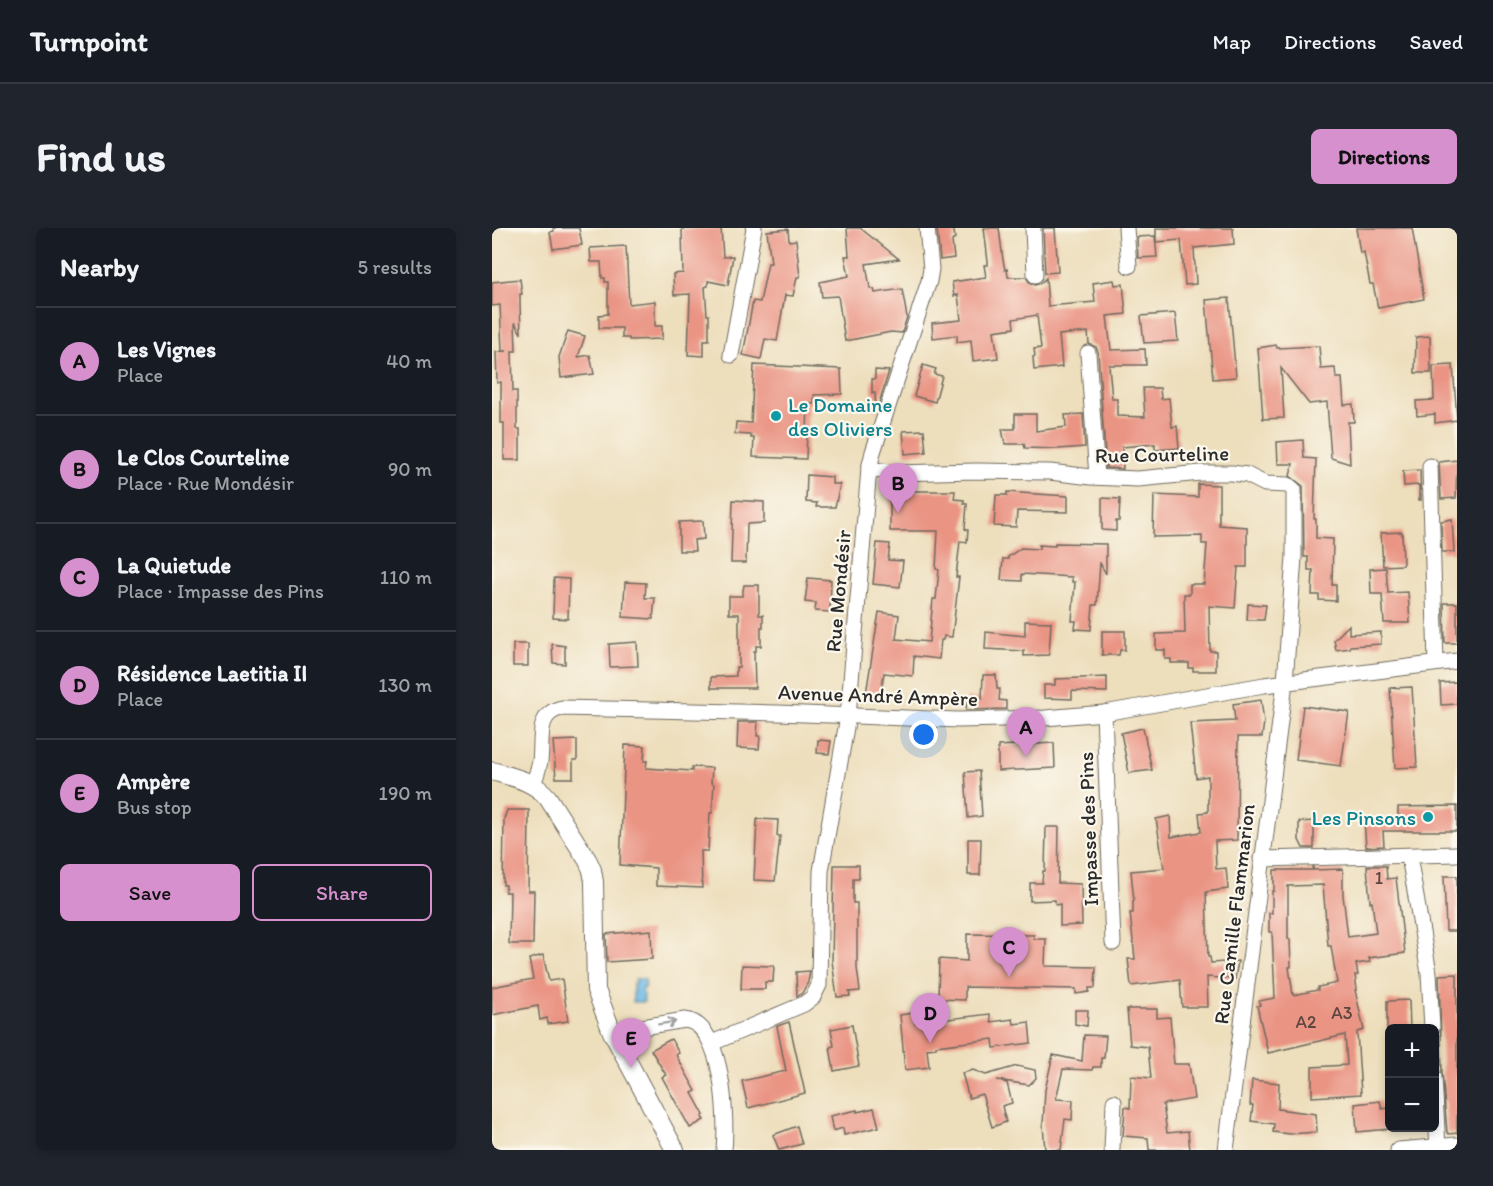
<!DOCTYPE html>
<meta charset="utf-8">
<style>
:root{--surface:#171b24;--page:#20242c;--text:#f1f3f6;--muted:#9ea1a6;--line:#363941;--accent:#d690ce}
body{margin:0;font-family:Itim,sans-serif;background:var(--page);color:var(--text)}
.controls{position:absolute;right:18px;bottom:18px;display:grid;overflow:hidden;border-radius:9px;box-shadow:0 3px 9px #0003}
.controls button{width:54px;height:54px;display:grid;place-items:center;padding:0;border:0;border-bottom:2px solid var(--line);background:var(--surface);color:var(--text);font:30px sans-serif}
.you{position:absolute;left:432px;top:507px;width:21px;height:21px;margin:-15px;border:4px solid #fff;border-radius:50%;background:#1a73e8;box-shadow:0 0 0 9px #1a73e833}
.badge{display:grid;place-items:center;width:39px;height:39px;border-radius:50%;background:var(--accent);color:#111;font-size:20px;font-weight:700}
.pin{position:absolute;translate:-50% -50px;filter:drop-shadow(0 2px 3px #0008)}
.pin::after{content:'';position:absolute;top:32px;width:21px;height:18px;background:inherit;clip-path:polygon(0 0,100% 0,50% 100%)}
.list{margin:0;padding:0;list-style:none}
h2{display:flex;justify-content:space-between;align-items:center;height:78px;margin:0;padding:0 24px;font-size:26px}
h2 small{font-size:20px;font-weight:400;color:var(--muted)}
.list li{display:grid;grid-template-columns:39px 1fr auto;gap:18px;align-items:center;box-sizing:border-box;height:108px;padding:0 24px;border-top:2px solid var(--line)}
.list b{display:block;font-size:22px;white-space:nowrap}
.list p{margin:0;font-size:20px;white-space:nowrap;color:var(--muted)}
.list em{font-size:20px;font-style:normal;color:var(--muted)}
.actions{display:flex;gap:12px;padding:18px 24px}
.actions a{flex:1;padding:14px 0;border:2px solid var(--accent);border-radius:9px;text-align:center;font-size:21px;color:var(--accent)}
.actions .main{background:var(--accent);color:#111}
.map{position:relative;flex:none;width:965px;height:922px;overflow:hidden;border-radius:9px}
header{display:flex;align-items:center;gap:36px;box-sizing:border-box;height:84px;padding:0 30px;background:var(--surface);border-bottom:2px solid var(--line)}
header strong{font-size:28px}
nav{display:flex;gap:33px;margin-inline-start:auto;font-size:21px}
.intro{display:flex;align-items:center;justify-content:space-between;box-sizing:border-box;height:144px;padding:0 36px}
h1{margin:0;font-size:42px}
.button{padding:15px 27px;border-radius:9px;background:var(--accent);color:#111;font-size:21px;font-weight:700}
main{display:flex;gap:36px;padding:0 36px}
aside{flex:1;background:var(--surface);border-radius:9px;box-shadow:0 3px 9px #0003}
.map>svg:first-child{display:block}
.water{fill:#6cbae6;stroke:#4c7288;stroke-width:1.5}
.building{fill:#ea9484;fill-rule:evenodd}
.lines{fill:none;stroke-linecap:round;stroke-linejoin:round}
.minor-casing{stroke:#6f6a5e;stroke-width:17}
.tertiary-casing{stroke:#6f6a5e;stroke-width:20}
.minor{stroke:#fff;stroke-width:15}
.tertiary{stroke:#fff;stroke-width:18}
.oneway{stroke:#a0a0a0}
.culture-dot{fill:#0f9aa8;stroke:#fbf7ec;stroke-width:2}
.labels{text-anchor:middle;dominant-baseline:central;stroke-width:4.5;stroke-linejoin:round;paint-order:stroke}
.number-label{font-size:18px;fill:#5b4541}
.culture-label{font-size:21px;fill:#0d838f;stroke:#fbf7ec;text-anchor:start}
.street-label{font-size:21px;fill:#2b2b2b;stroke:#fbf7ec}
</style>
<header>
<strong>Turnpoint</strong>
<nav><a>Map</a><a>Directions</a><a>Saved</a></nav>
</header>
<div class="intro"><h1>Find us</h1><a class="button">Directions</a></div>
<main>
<aside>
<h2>Nearby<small>5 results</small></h2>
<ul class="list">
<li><span class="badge">A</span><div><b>Les Vignes</b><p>Place</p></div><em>40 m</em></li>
<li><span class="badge">B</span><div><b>Le Clos Courteline</b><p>Place · Rue Mondésir</p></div><em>90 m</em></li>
<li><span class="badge">C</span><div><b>La Quietude</b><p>Place · Impasse des Pins</p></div><em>110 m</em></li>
<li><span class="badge">D</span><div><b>Résidence Laetitia II</b><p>Place</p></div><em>130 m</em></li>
<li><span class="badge">E</span><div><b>Ampère</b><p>Bus stop</p></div><em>190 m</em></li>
</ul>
<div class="actions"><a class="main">Save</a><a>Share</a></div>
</aside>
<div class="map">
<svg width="965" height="922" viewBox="0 0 965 922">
<rect width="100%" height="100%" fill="#fbf7ec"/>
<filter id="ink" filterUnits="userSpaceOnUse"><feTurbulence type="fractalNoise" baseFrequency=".0167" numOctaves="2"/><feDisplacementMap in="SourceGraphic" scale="12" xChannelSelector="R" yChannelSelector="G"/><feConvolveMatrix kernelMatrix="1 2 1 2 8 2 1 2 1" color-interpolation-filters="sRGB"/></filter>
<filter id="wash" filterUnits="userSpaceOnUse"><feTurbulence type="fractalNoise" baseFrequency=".008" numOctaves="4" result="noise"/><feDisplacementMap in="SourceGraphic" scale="24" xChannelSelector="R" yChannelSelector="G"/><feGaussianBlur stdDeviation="1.35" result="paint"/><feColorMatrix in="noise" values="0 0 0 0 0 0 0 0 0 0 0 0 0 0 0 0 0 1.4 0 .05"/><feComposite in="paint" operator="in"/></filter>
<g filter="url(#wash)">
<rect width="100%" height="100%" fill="#eddebc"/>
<path class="water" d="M143 751H153V760L150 761 152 774H141V755H143Z"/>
<g id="blocks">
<g class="building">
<path d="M61 0H87L90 17 61 21 58 4 62 3Z"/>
<path d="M229 0 231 29 241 28 236 57 216 53V58L213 59 215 87H217V112H212V128L196 127 198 66 182 67 181 46 191 45 190 1Z"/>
<path d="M355 0H368L407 31 374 36 378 60 382 61 383 65 410 61 415 89 410 105 399 104 353 113 346 68 330 69 328 54 357 48 353 28H357Z"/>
<path d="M456 0 462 3 463 10 460 13 462 30 448 32 445 1Z"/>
<path d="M492 0H507L511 32 513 42 515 41 516 49H534L538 55 543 57 549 55 554 50 556 78 603 74 601 55 622 52 623 57 631 56 634 86 615 88 619 122 653 121 654 137H617L620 171H625V188L653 189 651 160H668L669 171 677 170 680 199 685 198 687 220 663 222V216L630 219 631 241 614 240 606 124 604 119 597 116 596 104 567 107 570 139 542 142 541 129 543 128 542 121 549 120 545 87 521 91 522 100 502 103 506 130 481 133 479 112 465 114V107L441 110 440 95 469 92 466 67 462 68 460 54 494 49 492 37H496V34Z"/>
<path d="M551 0H563L566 44 553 45Z"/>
<path d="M664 0H741L742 16 702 20 704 56 693 57 689 12 664 14Z"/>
<path d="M864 0H920L932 71 886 80 881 56H878L872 24 868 25Z"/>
<path d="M296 1 297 13 304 12 308 49H305L301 68 293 67 285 113 273 111 269 131 251 127 261 73 268 74 276 35H279L275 3Z"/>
<path d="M663 8 665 29 646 30 645 9Z"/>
<path d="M134 18 137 76 163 73V98H170V111L137 112V110H130V100H107V87L116 86V54H113V50H110L109 34H99L98 20Z"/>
<path d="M28 51 30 66H28V75L29 106 23 94 24 123H20L21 163H25V201H28V232H12V195H9V154L5 155 4 124 15 123H10L8 77 0 78V54Z"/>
<path d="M737 70 744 149 721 151 714 72Z"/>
<path d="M683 85 686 113 652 115 649 88Z"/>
<path d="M76 103 93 108 86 129 98 127 102 146 69 150 67 129Z"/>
<path d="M938 108 939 145H923L924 109Z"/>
<path d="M784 117 785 120 827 118 829 141 843 140 844 150H850L852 177 861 176 862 194H856L858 236 839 230 835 174 817 176 789 140 792 190 771 191 766 120Z"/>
<path d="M262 137 349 141 350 166 322 167V176H316L314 231 261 229 262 210H259V207L243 206 244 194 259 195Z"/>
<path d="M431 137 444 141 442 146 450 148 443 174 422 168Z"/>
<path d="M961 137 965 192 943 195V186L925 188 924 173 942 172 941 138Z"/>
<path d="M383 142 397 143 384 185 383 165H380V151H383Z"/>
<path d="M523 186H544V203L574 199 573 187 591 186 593 219 566 221 533 220 532 216H513L510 201H523Z"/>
<path d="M432 202 434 224 413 226 411 203Z"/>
<path d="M811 212 812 230 824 231 822 291H824V310L841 311 840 357H844V373L827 372V367H820L821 342H816V329H812L811 258 798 248 801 236H786L785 214Z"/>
<path d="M965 232 964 270 949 271 947 234Z"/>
<path d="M928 242 929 272H927V257L912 258 911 243Z"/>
<path d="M315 247 340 249V256H348L343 279H324L325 275 314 274Z"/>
<path d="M706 256 727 257V297L755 299V339H746L743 380 717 378 718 423H724V443H701V440H697V435H679V431H673V422H664V406L693 405 692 366H698V356H712L715 316H710V308L661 309 662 267 706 269Z"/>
<path d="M398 263H463L462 271 472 272V276H475L473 301 476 302 475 314 468 313 464 349H467L460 409 452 408 451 412H449L447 431 422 428 421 448 392 445 388 469 374 466 387 384 407 387 404 411 437 414 441 371H444L447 342 444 341 446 303H398Z"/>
<path d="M515 264 576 268V284L525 283 524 299 502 298 504 267H515Z"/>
<path d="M610 270 628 271 627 293H624V303L610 302Z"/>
<path d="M241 272 272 274V295L255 296 254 335H239Z"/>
<path d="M960 291 962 324H950L949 293Z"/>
<path d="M211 293 212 311 202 312 203 323H187V294Z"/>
<path d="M910 304 911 337 891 338 889 305Z"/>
<path d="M385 315 398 316 396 332 411 333 408 359 381 356Z"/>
<path d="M563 315 614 316V346L608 335 605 377H601L599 402 583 401 584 393H580L583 354H580V349L530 346V353L509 352 511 331H516V329L529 320 547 321V317L563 318Z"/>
<path d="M894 340 896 365 916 364 918 395H892L890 366H879L878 341Z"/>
<path d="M62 350 77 351 76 391 61 390Z"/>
<path d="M316 350 339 352 338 384 323 383 324 375 313 374Z"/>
<path d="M133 354 154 355 153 370H163L161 391 131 389Z"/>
<path d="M252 357H267V387H271V399H269V418H264V423H262L263 460H219V449L244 448V439H247V386H237V368H250Z"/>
<path d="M952 375H965V415H953Z"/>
<path d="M756 376 774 377 772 392H755Z"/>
<path d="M533 393 559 394 557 427 532 428V423L493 421 494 404 533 408Z"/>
<path d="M857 397V406L889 404V416L858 418V420L844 422 842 412Z"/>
<path d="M610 403H633V422H628L627 427H610Z"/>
<path d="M145 414 146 438 118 439 117 416Z"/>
<rect x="21" y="416" width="15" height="22"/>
<path d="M60 416 73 418V436L61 435Z"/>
<path d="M491 447H504L505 461H508L507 472 514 473V481L474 482 475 470 490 471Z"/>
<path d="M615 449V464L580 463V471L552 470V457H563V451Z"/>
<path d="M965 454V476L949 477 948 455Z"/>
<path d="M920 459 925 539 903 540 898 460Z"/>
<path d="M769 472 772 494 770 509H746L745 612 723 613 724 641 734 640 736 661 714 664 716 729H718L719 735 746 733 743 751 715 749 716 779H690L688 752 639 758 636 731H643L638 685H641V673H642L639 643 672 640 664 591 678 588 679 609 709 604 707 585 716 584V548L704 550 698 495 743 493 741 476Z"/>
<path d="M811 478 857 484 849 538 804 532Z"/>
<path d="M246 494H266L265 508H268L267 521 245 520Z"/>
<path d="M651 500 660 542 637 545 629 505Z"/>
<path d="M85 512V532H81V550H64L61 513Z"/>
<path d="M326 512 339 513 337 526 325 525Z"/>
<path d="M562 515 563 540 506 543V518Z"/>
<path d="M133 517 153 518 152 533H155L154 540 200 543V539L220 540 219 555 222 556 220 585H218L216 623H209L210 660 164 658V640L128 637Z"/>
<path d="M487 543 490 588 476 590 473 544Z"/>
<path d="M965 578V603H891L892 618 874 619 872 592 906 590V579Z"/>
<path d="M15 582H37L36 663H42L41 716H17L18 664H13L14 657H11L12 591Z"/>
<path d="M265 591 286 592 285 608H288L283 653 262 652Z"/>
<path d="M822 593V620H811L807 612V594Z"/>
<path d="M554 599H567L566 655 589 656 590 697 568 698V676L564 677 563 672 538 673V655H550L551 643H553Z"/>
<path d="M476 611H489L488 647H476Z"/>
<path d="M342 637H367V651H361V675H365V740L368 763 357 764 358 768 345 769 340 733Z"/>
<path d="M875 638H894L895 651 904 650 913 725 877 730 878 734 864 736 866 747H863L865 762H863L872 802 865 804 869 866 820 869V839L855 837 853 807 776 825 765 778 768 777 767 773 783 770 780 704H777V685H780V663H782V642H821L820 639H821V642L851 641V667L856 709 884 705 880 674H878ZM831 657 836 718H839L845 755 826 759V762L801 767 797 739H799L798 711H796V658Z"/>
<path d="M952 648H965V703H954Z"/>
<path d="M159 702 160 731 115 734 114 706Z"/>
<path d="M475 706 542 707V711H554L553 738 604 739 603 760H597V764L584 766V761L473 759V772L446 771 447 731 475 733Z"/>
<path d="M51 727 57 753 70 751 76 793 56 796 55 790 48 792 46 778 0 787V759L41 751 37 731Z"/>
<path d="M250 737 282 738 281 754H273V761H249Z"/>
<path d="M318 743 316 754 310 765 305 769 304 744Z"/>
<path d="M965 746V905L957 906 955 904 950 844 947 747Z"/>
<path d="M917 772 918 801H895V773Z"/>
<path d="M635 781H665V790L678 789 682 836H697L702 871 671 876 675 905 696 903 698 922H657L656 910 631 908 633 879 638 880 639 848 659 850 656 819 638 817Z"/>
<path d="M583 782H596L595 798 583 796Z"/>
<path d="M421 785 423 795 498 786 499 794 521 791 522 796 537 794 539 815 502 820 501 811 444 818V820L435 821 437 839 413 842 408 787Z"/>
<path d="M297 794 313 865 256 880 250 853 294 843 285 798Z"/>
<path d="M360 797 367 838 342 843 338 819 342 818 339 801Z"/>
<path d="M592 807 614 808 612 830H609V839H601L600 842 571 841 564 871 581 872 580 892 573 891 569 922H553L551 897 553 862 561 827 590 833Z"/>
<path d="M179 811 187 825 184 827 204 863 200 865 212 887 210 889 212 892 198 900 170 849 174 847 159 822Z"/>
<path d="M525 838 543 842 544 850 537 857 505 852 515 855 520 875 510 878 514 894 500 899 490 866 477 870 470 845 481 842 494 847Z"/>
<path d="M760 852 787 855 786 881 824 886 825 904 798 906 781 904 782 896 759 893 761 877H758Z"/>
<path d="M888 873 890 881 897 880V901L865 904 863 876Z"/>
<path d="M382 880 387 899 352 907 351 900 341 903 338 888 365 882V884Z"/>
<path d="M305 898 310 916 287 922 281 907Z"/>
</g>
</g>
</g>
<g filter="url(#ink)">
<use href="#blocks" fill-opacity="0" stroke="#6f6a5e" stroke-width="1.5"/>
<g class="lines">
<g class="minor-casing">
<g id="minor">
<path d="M541 0 543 47"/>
<path d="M634 0 637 38"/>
<path d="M596 125 605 249"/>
<path d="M239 127 262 0"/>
<path d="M938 238 944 435"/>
<path d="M377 241 403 245 485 243 558 244 599 249 646 251 709 245H740L755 247 773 256 796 257 802 262V329L793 454 734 922"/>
<path d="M612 485 621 715"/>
<path d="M41 556C44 548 47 541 48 533 51 513 43 485 70 480L286 485 466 492 553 490 612 485 772 457 965 433"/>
<path d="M917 628 937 745 940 800"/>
<path d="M769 631 965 626"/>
<path d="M120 804 193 792C232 796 235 892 232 922"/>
<path d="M220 815 312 776 321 769 327 757 329 643 356 488 377 241 381 224 437 53 439 41 435 0"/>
<path d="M942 849 946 922"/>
<path d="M620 922 622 874"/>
<path d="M906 922 965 917"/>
</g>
</g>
<g class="tertiary-casing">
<path id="tertiary" d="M0 543C21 549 42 553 56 570L96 633 100 642 102 654 104 762 120 804 183 922"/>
</g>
<use href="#minor" class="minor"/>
<use href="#tertiary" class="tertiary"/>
</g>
<defs><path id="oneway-shaft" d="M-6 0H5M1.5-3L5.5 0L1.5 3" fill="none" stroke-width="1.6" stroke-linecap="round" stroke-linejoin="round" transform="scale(1.5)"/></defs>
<use class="oneway" href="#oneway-shaft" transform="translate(175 795) rotate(-9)"/>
</g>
<g class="culture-dot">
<circle cx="284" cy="188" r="6"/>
<circle cx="936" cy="589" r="6"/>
</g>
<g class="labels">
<g class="number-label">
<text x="887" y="650">1</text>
<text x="850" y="785">A3</text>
<text x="814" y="794">A2</text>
</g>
<g class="culture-label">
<text x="296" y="176">Le Domaine<tspan x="296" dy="24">des Oliviers</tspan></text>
<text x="924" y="589" text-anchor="end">Les Pinsons</text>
</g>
<g class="street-label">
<text transform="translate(670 226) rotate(-1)">Rue Courteline</text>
<text transform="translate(346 363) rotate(-85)">Rue Mondésir</text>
<text transform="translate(386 467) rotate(2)">Avenue André Ampère</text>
<text transform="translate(596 601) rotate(-92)">Impasse des Pins</text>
<text transform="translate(742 686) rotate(-83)">Rue Camille Flammarion</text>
</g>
</g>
</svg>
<div class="controls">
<button>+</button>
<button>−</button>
</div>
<div class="you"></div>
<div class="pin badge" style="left:534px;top:529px">A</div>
<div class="pin badge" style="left:406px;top:285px">B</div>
<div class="pin badge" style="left:517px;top:749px">C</div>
<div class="pin badge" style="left:438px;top:815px">D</div>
<div class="pin badge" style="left:139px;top:840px">E</div>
</div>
</main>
